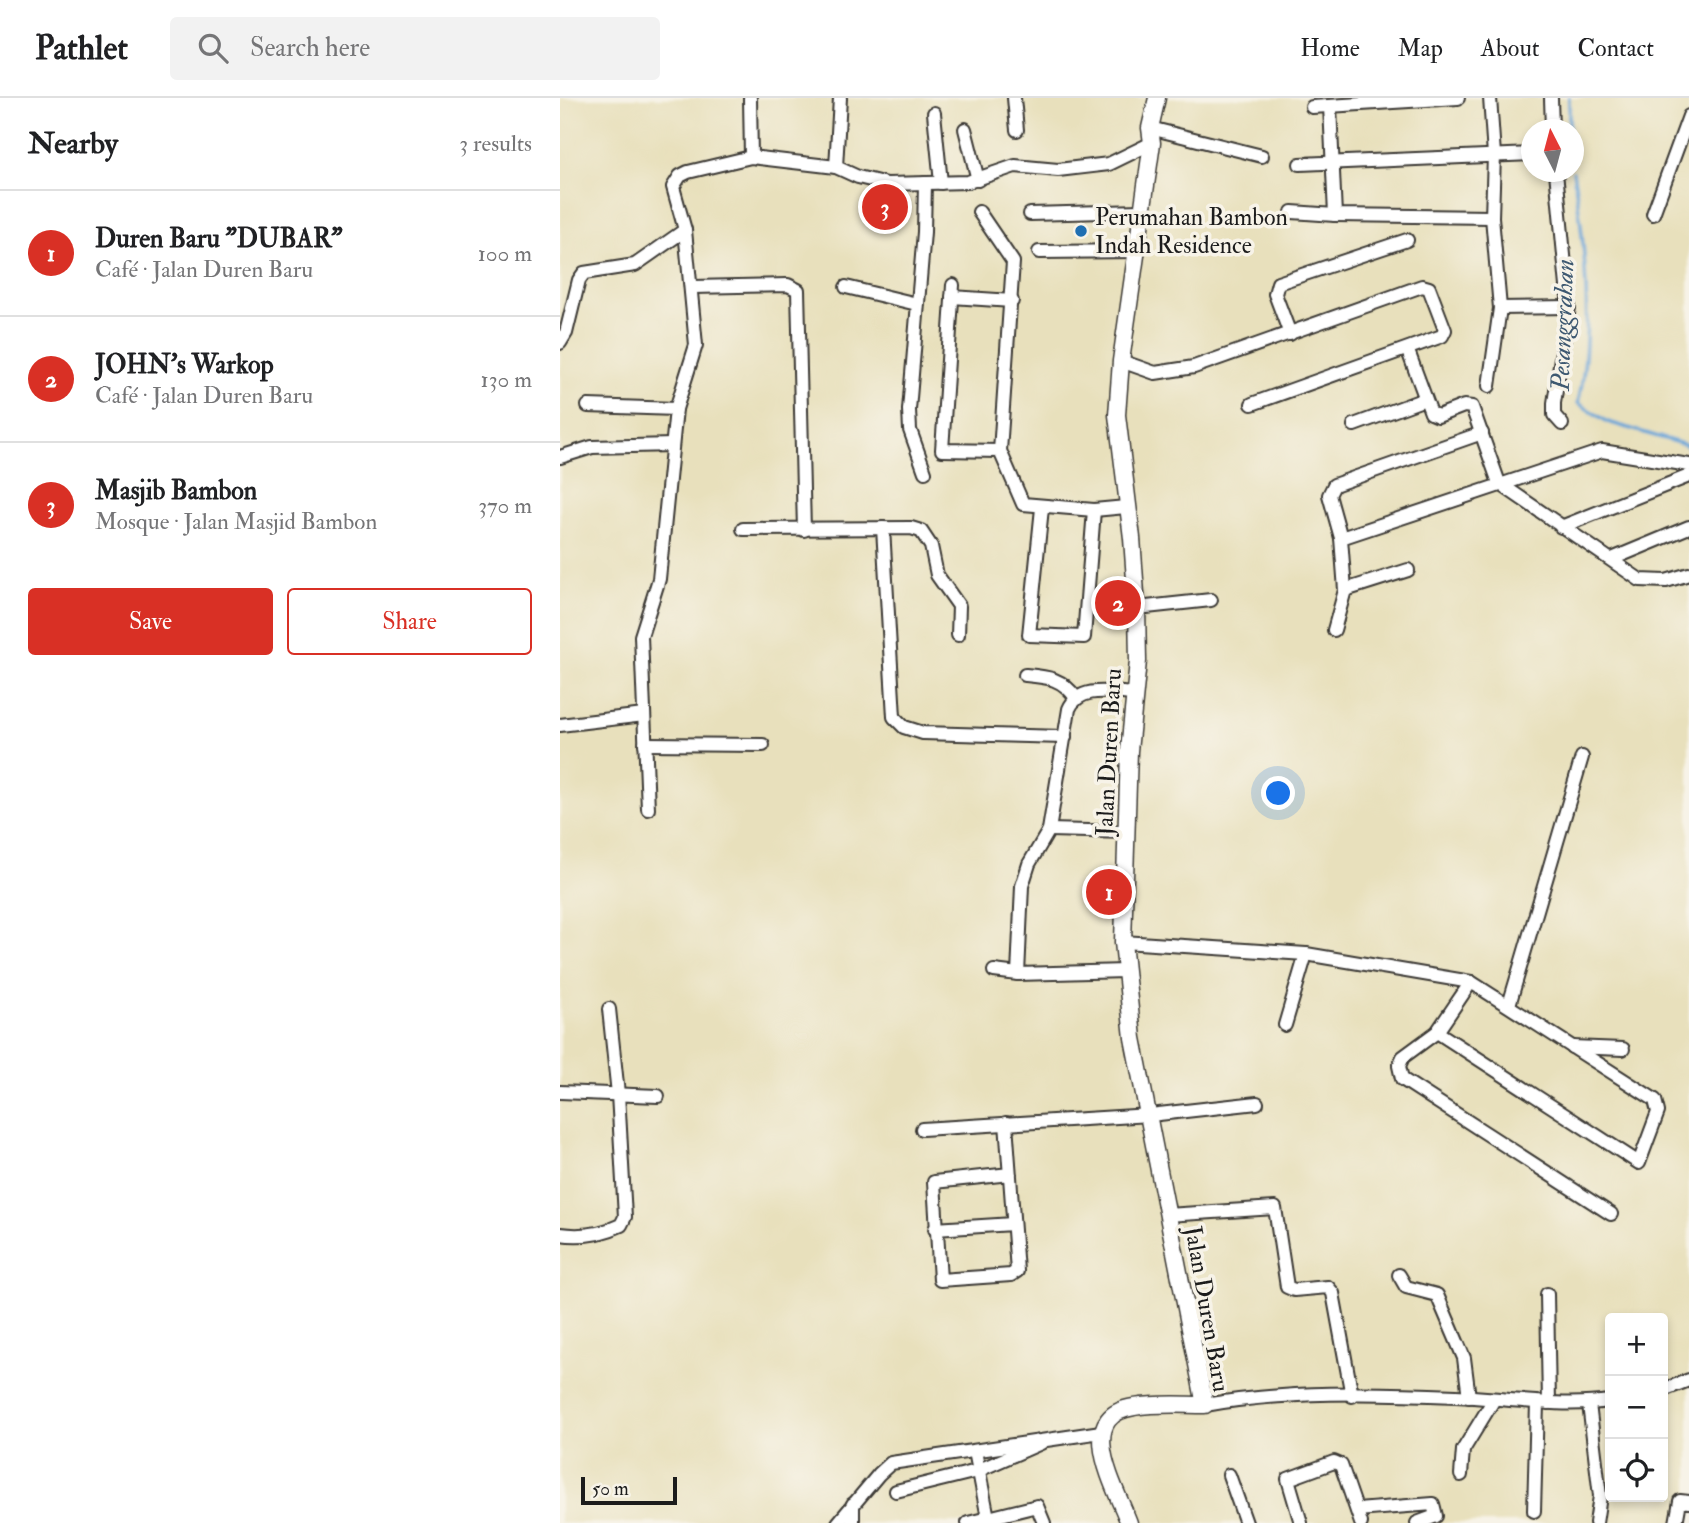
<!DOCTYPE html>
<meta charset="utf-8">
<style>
:root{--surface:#fff;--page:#f2f2f2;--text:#202124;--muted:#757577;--line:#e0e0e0;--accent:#d93025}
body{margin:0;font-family:"IM FELL Double Pica",serif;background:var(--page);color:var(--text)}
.controls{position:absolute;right:21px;bottom:21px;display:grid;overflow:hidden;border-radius:7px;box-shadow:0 4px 10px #0003}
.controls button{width:63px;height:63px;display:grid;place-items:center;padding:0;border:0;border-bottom:2px solid var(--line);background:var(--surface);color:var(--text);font:35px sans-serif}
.compass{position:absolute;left:961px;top:21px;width:63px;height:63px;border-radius:50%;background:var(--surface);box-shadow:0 4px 10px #0003;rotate:354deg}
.scale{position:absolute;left:21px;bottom:18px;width:96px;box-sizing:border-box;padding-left:7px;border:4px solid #1c1c1c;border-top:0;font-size:19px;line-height:24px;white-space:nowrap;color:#1c1c1c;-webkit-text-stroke:5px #f7f3e8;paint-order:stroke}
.you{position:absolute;left:719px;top:696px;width:24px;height:24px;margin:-18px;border:5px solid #fff;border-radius:50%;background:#1a73e8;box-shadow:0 0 0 10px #1a73e833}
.badge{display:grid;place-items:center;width:46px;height:46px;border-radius:50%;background:var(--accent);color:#fff;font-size:23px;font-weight:700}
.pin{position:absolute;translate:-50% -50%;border:4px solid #fff;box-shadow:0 2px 7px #0006}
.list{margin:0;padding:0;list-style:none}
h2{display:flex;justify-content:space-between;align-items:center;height:91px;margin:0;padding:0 28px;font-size:30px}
h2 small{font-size:23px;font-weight:400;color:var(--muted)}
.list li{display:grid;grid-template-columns:46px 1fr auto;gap:21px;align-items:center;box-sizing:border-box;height:126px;padding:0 28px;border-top:2px solid var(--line)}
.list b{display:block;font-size:26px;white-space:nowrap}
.list p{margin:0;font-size:23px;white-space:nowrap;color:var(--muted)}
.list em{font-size:23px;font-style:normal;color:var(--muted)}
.actions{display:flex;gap:14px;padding:21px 28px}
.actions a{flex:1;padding:16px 0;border:2px solid var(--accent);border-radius:7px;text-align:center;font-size:24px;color:var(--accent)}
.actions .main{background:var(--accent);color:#fff}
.icon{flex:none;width:38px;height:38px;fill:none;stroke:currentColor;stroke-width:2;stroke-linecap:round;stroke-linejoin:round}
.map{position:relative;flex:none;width:1129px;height:1425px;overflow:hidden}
header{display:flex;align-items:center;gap:42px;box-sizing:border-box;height:98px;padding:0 35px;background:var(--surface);border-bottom:2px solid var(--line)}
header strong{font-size:33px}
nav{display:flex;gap:38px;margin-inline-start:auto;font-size:24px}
.search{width:490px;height:63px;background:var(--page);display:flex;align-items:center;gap:18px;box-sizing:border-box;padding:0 24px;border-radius:7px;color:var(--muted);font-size:26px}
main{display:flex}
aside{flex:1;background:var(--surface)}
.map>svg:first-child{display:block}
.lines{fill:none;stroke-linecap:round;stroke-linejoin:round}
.stream{stroke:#68a4d8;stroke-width:3.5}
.minor-casing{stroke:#3b3934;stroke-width:16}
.tertiary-casing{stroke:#3b3934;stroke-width:19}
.minor{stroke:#fff;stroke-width:12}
.tertiary{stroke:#fff;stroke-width:16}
.poi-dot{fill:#1f6fb2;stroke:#f7f3e8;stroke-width:2.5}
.labels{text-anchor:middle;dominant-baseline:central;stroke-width:7;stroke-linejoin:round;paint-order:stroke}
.poi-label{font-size:24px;fill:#1c1c1c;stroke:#f7f3e8;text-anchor:start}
.street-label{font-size:24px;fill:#1c1c1c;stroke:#f7f3e8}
.water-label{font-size:26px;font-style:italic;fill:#3e5971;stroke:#f7f3e8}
</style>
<header>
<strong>Pathlet</strong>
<div class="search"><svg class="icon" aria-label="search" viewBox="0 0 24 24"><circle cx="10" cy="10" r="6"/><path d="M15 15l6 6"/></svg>Search here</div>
<nav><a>Home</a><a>Map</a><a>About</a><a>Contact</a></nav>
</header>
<main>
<aside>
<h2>Nearby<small>3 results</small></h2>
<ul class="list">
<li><span class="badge">1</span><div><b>Duren Baru &quot;DUBAR&quot;</b><p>Café · Jalan Duren Baru</p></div><em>100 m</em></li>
<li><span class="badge">2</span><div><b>JOHN's Warkop</b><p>Café · Jalan Duren Baru</p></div><em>130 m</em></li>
<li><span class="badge">3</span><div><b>Masjib Bambon</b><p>Mosque · Jalan Masjid Bambon</p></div><em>370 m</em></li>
</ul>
<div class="actions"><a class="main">Save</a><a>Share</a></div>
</aside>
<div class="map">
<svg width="1129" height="1425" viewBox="0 0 1129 1425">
<rect width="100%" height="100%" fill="#f7f3e8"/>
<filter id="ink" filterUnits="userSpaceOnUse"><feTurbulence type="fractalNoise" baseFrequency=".0143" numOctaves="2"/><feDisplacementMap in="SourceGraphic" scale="14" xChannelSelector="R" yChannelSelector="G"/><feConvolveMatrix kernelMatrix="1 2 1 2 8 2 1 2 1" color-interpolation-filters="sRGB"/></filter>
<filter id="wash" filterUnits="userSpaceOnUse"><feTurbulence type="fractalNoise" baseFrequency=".00686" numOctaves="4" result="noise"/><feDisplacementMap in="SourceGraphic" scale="28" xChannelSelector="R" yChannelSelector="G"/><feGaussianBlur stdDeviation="1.57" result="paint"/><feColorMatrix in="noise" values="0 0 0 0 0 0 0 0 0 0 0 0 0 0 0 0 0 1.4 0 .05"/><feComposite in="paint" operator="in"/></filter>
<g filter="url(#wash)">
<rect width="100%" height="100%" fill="#e8e0bc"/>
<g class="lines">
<g class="stream">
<path d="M1009 32V0"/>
<path d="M1013 74C1025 141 1034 238 1018 305L1048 324 1129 348"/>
</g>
</g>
</g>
<g filter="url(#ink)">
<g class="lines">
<g class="minor-casing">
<g id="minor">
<path d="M190 0 191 59"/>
<path d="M454 0 457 32"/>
<path d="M991 0 992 32"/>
<path d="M770 8 775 117"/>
<path d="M752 9 898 0"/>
<path d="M374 15 381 85"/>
<path d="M590 30 702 58"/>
<path d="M405 31 418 82"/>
<path d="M740 66 972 56"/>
<path d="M276 69 280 0"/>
<path d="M996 74 1009 209 994 305V317L1002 326"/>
<path d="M365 85 364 134 349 312 350 332 365 374"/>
<path d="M419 114 453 164 440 353"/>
<path d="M732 114 775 117 932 119"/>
<path d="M470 116 581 113"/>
<path d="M1093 116 1129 18"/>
<path d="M479 154 578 153"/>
<path d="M393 187 382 352 440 353 463 406 534 412 566 409"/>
<path d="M133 189 228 187 238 192 244 432"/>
<path d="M286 189 357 206"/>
<path d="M392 199 452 203"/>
<path d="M940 210 1009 209"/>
<path d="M730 236 715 196 718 185 847 142"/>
<path d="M0 245 6 235 19 182 24 175 75 167 125 132 113 89 120 78 128 74 191 59 276 69 298 79 327 86 408 84 455 68 498 72 549 66 592 45"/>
<path d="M848 253 871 315 878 318 904 308 912 309 939 385 1080 482 1106 483 1129 476"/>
<path d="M561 263 595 275 634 269 862 188 869 190 885 232 882 238 692 306"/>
<path d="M929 288 940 210 932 119 934 57 930 0"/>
<path d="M28 308 116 311"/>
<path d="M794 327 865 301"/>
<path d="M0 359 32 349 112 347"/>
<path d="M482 410 469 537 524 539 534 412"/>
<path d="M1001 429 1129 378"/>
<path d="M323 430 334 619 344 629 363 635 505 639"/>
<path d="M183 431 351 430 361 433 371 448 377 477 399 508 398 537"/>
<path d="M781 440 769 397 774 387 922 335"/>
<path d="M1052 461 1129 429"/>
<path d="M785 492 848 472"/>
<path d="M577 510 651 502"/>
<path d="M774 532 785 492 781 440 1042 353 1129 367"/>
<path d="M465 577C488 579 502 580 516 600"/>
<path d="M0 627 84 617"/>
<path d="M85 646 203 647"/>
<path d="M88 711 81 538 99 481 116 311 136 247 125 132"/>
<path d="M489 732 567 734"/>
<path d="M563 844 746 856 911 884 1095 1002 1098 1014 1079 1065 877 934"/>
<path d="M434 873 458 876 565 873"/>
<path d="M458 876 462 788 469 766 489 732 509 611C520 586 553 595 575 596"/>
<path d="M911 884 877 934 843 959 839 968 842 981 1051 1116"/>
<path d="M949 907 1022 659"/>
<path d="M725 927 746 856"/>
<path d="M1012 949 1063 951"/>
<path d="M0 994 98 998"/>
<path d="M446 1025 457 1173 451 1177 380 1182 374 1084 450 1076"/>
<path d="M362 1031 590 1017 697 1005"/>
<path d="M607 1117 715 1110 727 1189 734 1192 768 1189 773 1195 792 1298"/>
<path d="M375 1131 453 1126"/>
<path d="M0 1136C20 1139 42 1136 61 1127L65 1119 58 996 49 911"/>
<path d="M839 1177 846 1189 877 1197 904 1260 909 1299"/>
<path d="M987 1196 989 1305"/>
<path d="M1103 1292 1129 1282"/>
<path d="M1029 1306 1040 1398 1036 1425"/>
<path d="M645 1307C726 1293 813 1294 896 1298 947 1300 998 1310 1050 1303"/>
<path d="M415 1353 429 1425"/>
<path d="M669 1377 686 1425"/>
<path d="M901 1377 903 1352 933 1303"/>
<path d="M336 1393 417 1373 481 1345"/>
<path d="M797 1412 873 1406 876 1418 857 1425"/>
<path d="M974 1413 977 1305"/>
<path d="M278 1425 319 1376 331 1365 541 1334"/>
<path d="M293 1425V1406"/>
<path d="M408 1425 477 1408 484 1425"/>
<path d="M741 1425 728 1381 774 1364 781 1367 801 1425"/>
<path d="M1116 1425 1120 1403 1129 1404"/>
</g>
</g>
<g class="tertiary-casing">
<path id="tertiary" d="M569 1425C556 1390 513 1318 574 1309 597 1305 622 1307 645 1307L573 940 563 844 569 653 578 563 577 510 572 440 557 317 561 263 592 45 590 30 597 0"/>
</g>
<use href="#minor" class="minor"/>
<use href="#tertiary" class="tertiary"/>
</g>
</g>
<circle class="poi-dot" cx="521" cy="133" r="7"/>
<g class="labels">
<g class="poi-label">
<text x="535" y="119">Perumahan Bambon<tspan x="535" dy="28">Indah Residence</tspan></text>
</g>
<g class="street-label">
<text transform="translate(549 654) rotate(-87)">Jalan Duren Baru</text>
<text transform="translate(647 1211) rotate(80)">Jalan Duren Baru</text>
</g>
<g class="water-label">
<text transform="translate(1003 227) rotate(-88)">Pesanggrahan</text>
</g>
</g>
</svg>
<div class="controls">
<button>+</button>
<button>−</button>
<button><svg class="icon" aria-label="locate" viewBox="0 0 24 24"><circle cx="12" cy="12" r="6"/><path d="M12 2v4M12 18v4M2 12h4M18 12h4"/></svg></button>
</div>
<svg class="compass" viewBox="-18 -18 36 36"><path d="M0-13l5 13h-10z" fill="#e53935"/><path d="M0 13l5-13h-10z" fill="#757577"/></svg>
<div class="scale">50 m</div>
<div class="you"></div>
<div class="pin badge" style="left:549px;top:794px">1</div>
<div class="pin badge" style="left:558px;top:505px">2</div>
<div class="pin badge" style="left:325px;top:109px">3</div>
</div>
</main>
